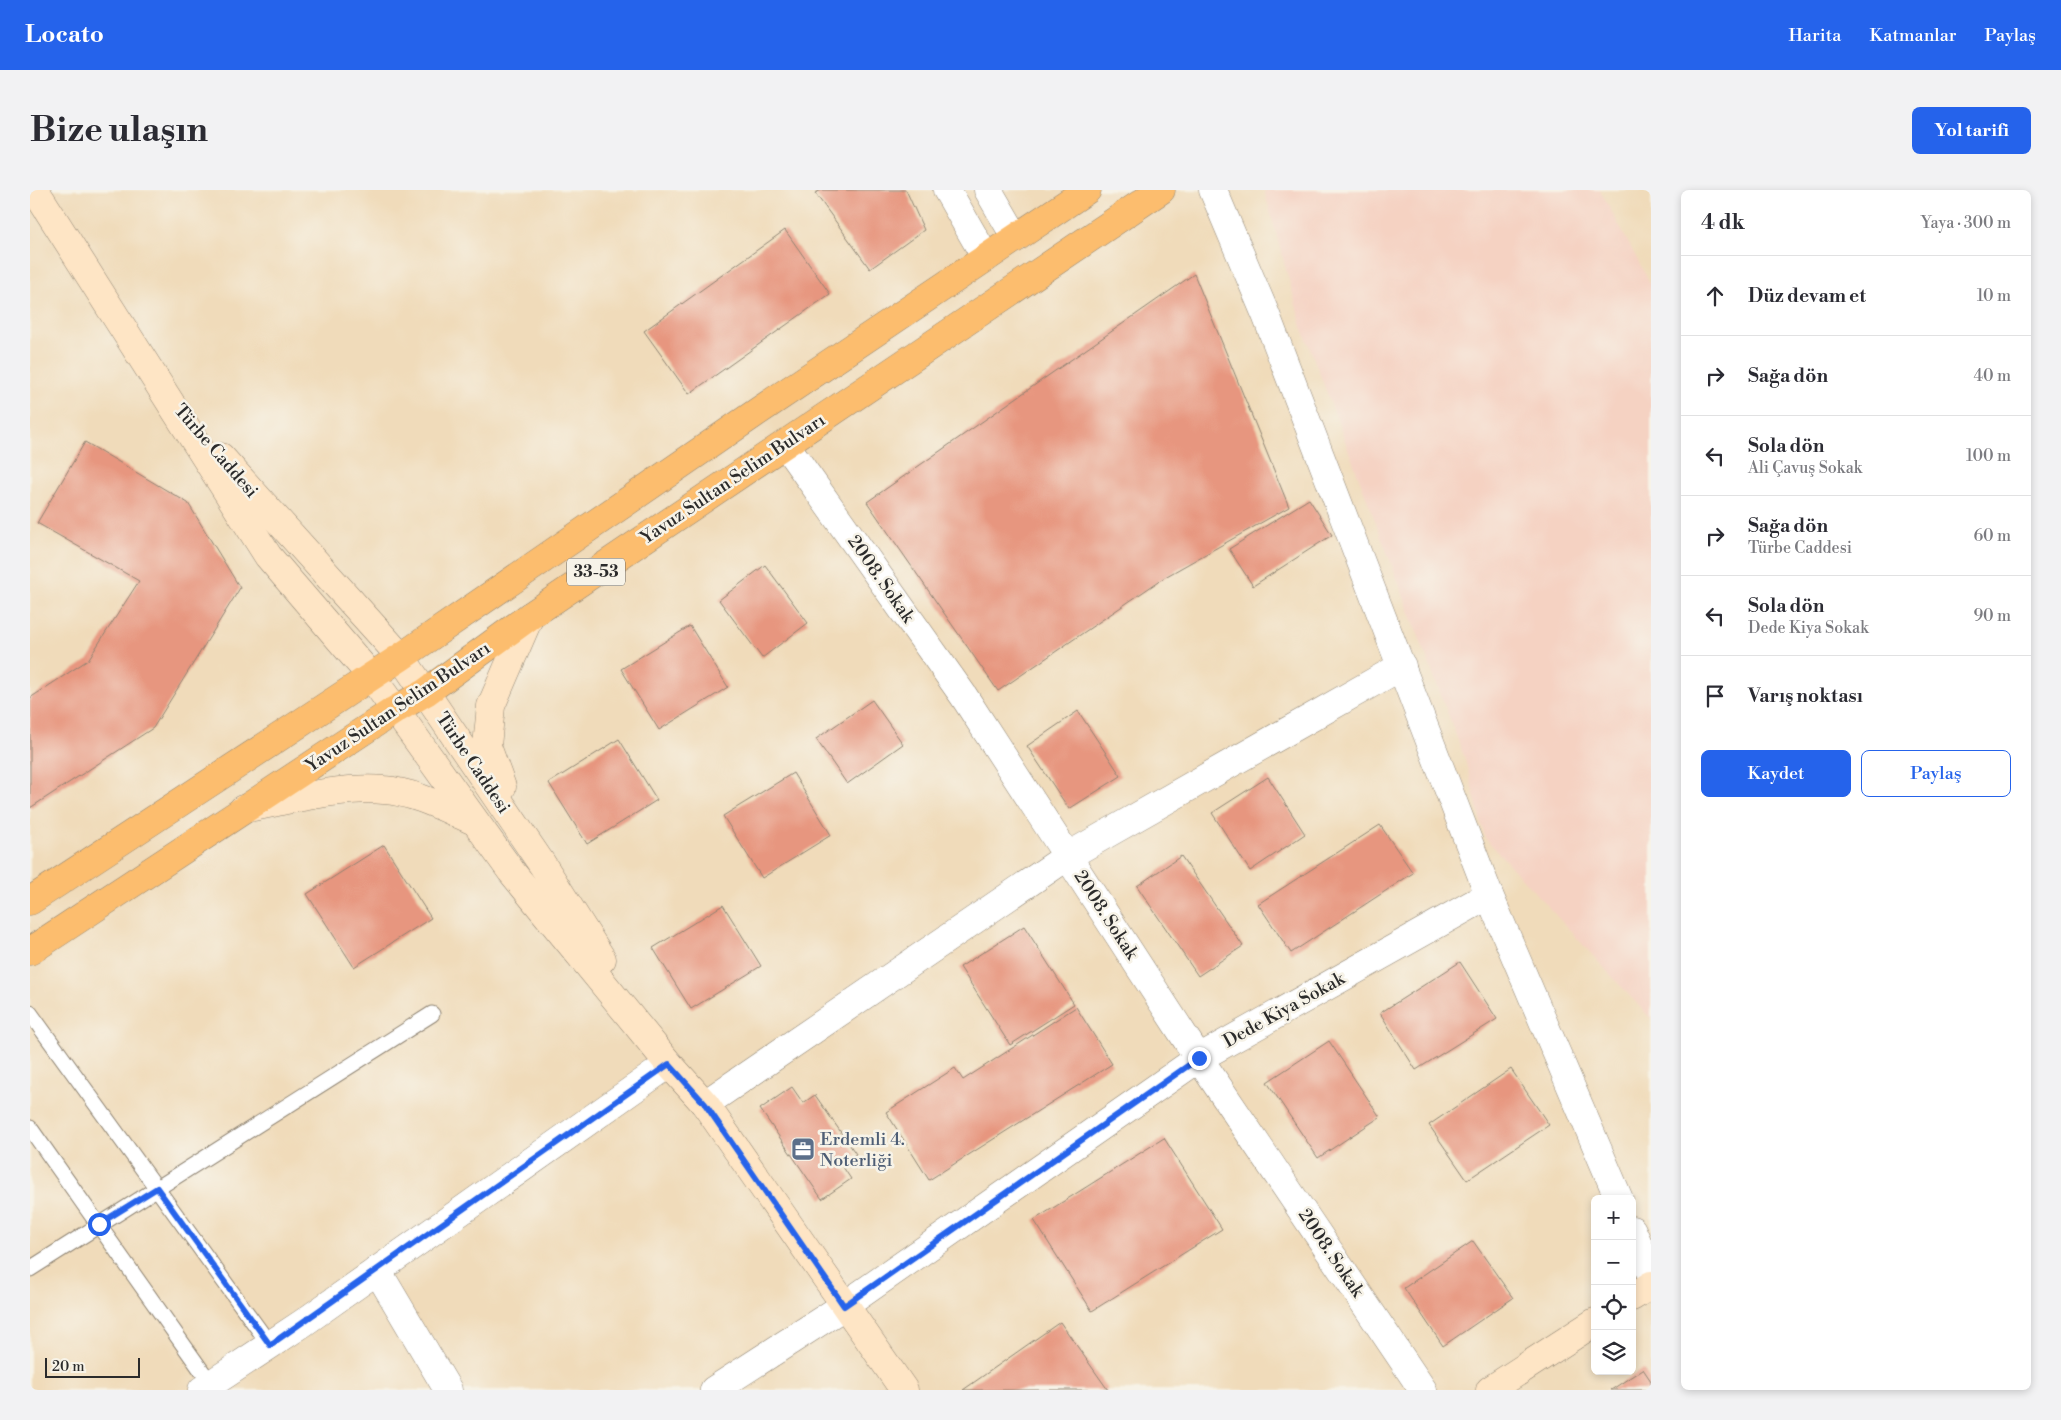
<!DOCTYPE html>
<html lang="tr">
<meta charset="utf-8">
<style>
:root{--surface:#fff;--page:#f2f2f3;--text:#2b2b33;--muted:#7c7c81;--line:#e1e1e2;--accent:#2563eb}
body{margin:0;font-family:"Libre Bodoni",serif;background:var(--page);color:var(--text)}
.controls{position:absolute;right:15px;bottom:15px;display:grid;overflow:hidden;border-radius:8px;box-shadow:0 2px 8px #0003}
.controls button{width:45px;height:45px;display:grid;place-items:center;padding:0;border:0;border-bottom:1px solid var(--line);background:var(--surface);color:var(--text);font:25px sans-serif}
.scale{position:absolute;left:15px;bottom:12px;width:95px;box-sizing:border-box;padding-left:5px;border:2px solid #2b2b2b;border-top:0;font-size:14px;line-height:18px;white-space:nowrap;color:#2b2b2b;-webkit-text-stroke:4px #f7f3e8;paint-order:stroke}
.stop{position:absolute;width:15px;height:15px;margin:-11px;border:4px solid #2563eb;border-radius:50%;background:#fff}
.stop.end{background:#2563eb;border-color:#fff;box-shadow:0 1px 5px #0008}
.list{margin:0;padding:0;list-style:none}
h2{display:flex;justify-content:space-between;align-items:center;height:65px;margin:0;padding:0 20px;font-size:21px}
h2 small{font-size:16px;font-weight:400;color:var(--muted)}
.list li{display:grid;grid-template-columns:32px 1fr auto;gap:15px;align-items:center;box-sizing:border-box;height:80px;padding:0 20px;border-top:1px solid var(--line)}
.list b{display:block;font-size:19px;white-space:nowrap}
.list p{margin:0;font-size:16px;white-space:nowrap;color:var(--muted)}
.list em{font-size:16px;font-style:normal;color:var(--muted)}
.actions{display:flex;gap:10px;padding:15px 20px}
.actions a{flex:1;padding:11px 0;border:1px solid var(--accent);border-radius:8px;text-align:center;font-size:18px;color:var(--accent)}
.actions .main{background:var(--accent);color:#fff}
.icon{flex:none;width:28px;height:28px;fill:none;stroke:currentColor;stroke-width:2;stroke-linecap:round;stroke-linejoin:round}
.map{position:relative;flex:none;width:1621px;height:1200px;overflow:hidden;border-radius:8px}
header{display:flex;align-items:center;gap:30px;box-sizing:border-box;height:70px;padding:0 25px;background:var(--accent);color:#fff}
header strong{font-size:24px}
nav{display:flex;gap:28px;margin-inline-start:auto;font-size:18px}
.intro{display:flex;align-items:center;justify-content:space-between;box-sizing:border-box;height:120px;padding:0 30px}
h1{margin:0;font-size:35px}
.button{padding:12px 22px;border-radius:8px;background:var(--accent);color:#fff;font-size:18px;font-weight:700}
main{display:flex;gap:30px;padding:0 30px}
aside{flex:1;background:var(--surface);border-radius:8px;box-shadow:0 2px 8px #0003}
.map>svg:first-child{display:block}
.built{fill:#f5d2c2}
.building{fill:#e7967f}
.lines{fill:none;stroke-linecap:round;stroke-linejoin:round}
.lane-casing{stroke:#8e8372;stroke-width:17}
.street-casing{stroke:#8e8372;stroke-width:29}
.secondary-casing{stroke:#8e8372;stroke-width:29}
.primary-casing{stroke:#8e8372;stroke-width:29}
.lane{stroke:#fff;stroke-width:15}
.street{stroke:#fff;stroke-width:28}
.secondary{stroke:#fee5c5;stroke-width:28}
.primary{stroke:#fcbd6e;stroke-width:28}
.route{stroke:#2563eb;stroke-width:6}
.labels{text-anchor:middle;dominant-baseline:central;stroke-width:5;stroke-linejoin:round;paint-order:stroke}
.shield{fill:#f7f3e8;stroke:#686764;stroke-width:1}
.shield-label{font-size:16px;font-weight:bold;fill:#2b2b2b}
.street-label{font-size:18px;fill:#2b2b2b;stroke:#f7f3e8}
.service-label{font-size:18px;fill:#4e5e75;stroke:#f7f3e8;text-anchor:start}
</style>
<header>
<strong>Locato</strong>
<nav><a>Harita</a><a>Katmanlar</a><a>Paylaş</a></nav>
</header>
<div class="intro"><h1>Bize ulaşın</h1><a class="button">Yol tarifi</a></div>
<main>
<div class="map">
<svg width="1621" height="1200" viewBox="0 0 1621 1200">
<rect width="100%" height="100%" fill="#f7f3e8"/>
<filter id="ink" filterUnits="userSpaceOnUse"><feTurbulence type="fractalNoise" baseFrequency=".02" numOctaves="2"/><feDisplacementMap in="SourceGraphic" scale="10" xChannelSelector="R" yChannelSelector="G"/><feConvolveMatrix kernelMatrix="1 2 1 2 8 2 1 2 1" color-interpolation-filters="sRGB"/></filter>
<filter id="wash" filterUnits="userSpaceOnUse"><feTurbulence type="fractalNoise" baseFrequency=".0096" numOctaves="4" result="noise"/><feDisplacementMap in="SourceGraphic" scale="20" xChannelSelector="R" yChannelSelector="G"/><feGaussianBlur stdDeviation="1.12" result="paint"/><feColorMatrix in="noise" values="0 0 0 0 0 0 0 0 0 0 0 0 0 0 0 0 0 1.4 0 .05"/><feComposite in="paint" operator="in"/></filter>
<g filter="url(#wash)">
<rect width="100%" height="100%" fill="#f0dbba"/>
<path class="built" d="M1234 0H1570L1621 95V829L1455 648 1435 569 1272 137Z"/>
<g id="blocks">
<g class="building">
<path d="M792 0H876L894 40 840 79 785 3Z"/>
<path d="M755 40 800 104 659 204 614 141Z"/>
<path d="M1164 84 1259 317 1135 387 968 501 837 312Z"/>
<path d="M55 252 158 313 210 398 123 538 0 618V508L58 470 109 391 7 333Z"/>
<path d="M1279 309 1302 345 1223 396 1199 359Z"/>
<path d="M735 375 778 433 732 468 689 410Z"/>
<path d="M660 436 698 497 629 540 591 479Z"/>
<path d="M842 510 873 554 817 594 786 549Z"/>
<path d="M1048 521 1091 586 1039 619 997 556Z"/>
<path d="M589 549 627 610 557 654 519 593Z"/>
<path d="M763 583 801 645 732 688 693 626Z"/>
<path d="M1238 587 1275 644 1220 681 1182 623Z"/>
<path d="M1350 635 1383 683 1261 763 1228 714Z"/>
<path d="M354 655 401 728 324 777 277 704Z"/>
<path d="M1151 666 1213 756 1168 786 1107 696Z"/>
<path d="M693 715 731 776 661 819 623 758Z"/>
<path d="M994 736 1044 814 980 855 930 777Z"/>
<path d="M1430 772 1467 829 1386 880 1350 823Z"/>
<path d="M1046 817 1082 874 899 990 856 922 925 878 933 890Z"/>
<path d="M1299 851 1350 927 1288 968 1237 892Z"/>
<path d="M1481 879 1519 935 1437 990 1399 935Z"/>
<path d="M762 897 773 913 785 905 826 964 811 974 821 989 792 1009 730 919Z"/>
<path d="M1134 948 1192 1039 1062 1121 1004 1030Z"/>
<path d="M1443 1051 1483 1108 1413 1156 1374 1098Z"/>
<path d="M1030 1132 1078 1200H933Z"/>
<path d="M1613 1179 1621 1191V1200H1581Z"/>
</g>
</g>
</g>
<g filter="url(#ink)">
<use href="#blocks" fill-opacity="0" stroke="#8e8372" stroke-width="1"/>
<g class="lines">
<g class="lane-casing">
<g id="lane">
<path d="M0 823 240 1155"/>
<path d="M0 938 181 1194"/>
<path d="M0 1079 402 824"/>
</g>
</g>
<g class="street-casing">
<g id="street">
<path d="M917 0 956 68"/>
<path d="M958 0 986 48"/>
<path d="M1183 0 1236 125 1459 705 1589 1009"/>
<path d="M755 254 933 505 1160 855 1393 1200"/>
<path d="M675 914 1038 666 1372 476"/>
<path d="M1602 1040 1621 1084"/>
<path d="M347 1080 418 1200"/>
<path d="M172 1200 273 1133 639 874"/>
<path d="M684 1200 814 1116 1169 868 1459 705"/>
</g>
</g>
<g class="secondary-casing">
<g id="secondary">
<path d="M5 0 238 366 341 486 481 681 639 874 675 914 874 1200"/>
<path d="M191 267 371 467 512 674 572 769"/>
<path d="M472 597 457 556 461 516 500 426"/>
<path d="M213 619C256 611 310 596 354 600 385 602 416 619 444 631"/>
<path d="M1602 1107 1621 1095"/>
<path d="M1460 1200 1565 1132"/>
</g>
</g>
<g class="primary-casing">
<g id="primary">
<path d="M0 711 371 467 730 220 1057 0"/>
<path d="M0 761 365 520 396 502 500 426 1131 0"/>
</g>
</g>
<use href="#lane" class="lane"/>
<use href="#street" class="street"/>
<use href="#secondary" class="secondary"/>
<use href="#primary" class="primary"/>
</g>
</g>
<g class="lines" filter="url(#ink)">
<path class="route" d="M69 1034 127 998 240 1155 639 874 675 914 814 1116 1169 868"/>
</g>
<defs>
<g id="office-square" transform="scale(1.25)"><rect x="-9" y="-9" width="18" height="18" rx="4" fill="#5c6f8a" stroke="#f7f3e8"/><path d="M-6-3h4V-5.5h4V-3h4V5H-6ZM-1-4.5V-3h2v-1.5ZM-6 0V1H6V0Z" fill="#fff"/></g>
</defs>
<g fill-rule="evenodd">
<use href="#office-square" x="773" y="959"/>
</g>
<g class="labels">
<rect class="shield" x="537" y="368.5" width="58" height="27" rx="4"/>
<g class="shield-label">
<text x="566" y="382">33-53</text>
</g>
<g class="street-label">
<text transform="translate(186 261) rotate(49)">Türbe Caddesi</text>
<text transform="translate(703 289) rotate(-34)">Yavuz Sultan Selim Bulvarı</text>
<text transform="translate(851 389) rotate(55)">2008. Sokak</text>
<text transform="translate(368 517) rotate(-34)">Yavuz Sultan Selim Bulvarı</text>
<text transform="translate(443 573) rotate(56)">Türbe Caddesi</text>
<text transform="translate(1076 725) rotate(57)">2008. Sokak</text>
<text transform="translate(1254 820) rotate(-29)">Dede Kiya Sokak</text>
<text transform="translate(1301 1063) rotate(56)">2008. Sokak</text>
</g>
<g class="service-label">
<text x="790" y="949">Erdemli 4.<tspan x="790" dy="21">Noterliği</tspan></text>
</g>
</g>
</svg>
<div class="controls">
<button>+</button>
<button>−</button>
<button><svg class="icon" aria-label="locate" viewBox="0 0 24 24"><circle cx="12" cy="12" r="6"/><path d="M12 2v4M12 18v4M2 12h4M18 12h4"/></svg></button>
<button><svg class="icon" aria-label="layers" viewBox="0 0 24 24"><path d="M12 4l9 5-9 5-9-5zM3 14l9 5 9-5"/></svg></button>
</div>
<div class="scale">20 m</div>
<div class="stop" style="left:69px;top:1034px"></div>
<div class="stop end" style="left:1169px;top:868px"></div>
</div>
<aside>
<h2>4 dk<small>Yaya · 300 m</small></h2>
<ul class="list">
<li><svg class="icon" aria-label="ahead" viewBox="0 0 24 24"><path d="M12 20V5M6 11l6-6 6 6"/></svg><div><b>Düz devam et</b></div><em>10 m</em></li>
<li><svg class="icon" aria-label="right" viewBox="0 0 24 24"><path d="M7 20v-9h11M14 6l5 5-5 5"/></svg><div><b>Sağa dön</b></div><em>40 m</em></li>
<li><svg class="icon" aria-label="left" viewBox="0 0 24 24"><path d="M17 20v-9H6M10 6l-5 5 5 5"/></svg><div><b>Sola dön</b><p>Ali Çavuş Sokak</p></div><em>100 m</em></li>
<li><svg class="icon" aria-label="right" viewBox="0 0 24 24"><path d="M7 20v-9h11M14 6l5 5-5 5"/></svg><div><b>Sağa dön</b><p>Türbe Caddesi</p></div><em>60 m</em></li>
<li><svg class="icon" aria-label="left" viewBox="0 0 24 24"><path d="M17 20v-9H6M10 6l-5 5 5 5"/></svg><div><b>Sola dön</b><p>Dede Kiya Sokak</p></div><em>90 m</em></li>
<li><svg class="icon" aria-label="arrive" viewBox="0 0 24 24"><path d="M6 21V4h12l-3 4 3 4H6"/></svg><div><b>Varış noktası</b></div></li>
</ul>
<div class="actions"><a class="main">Kaydet</a><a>Paylaş</a></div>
</aside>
</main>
